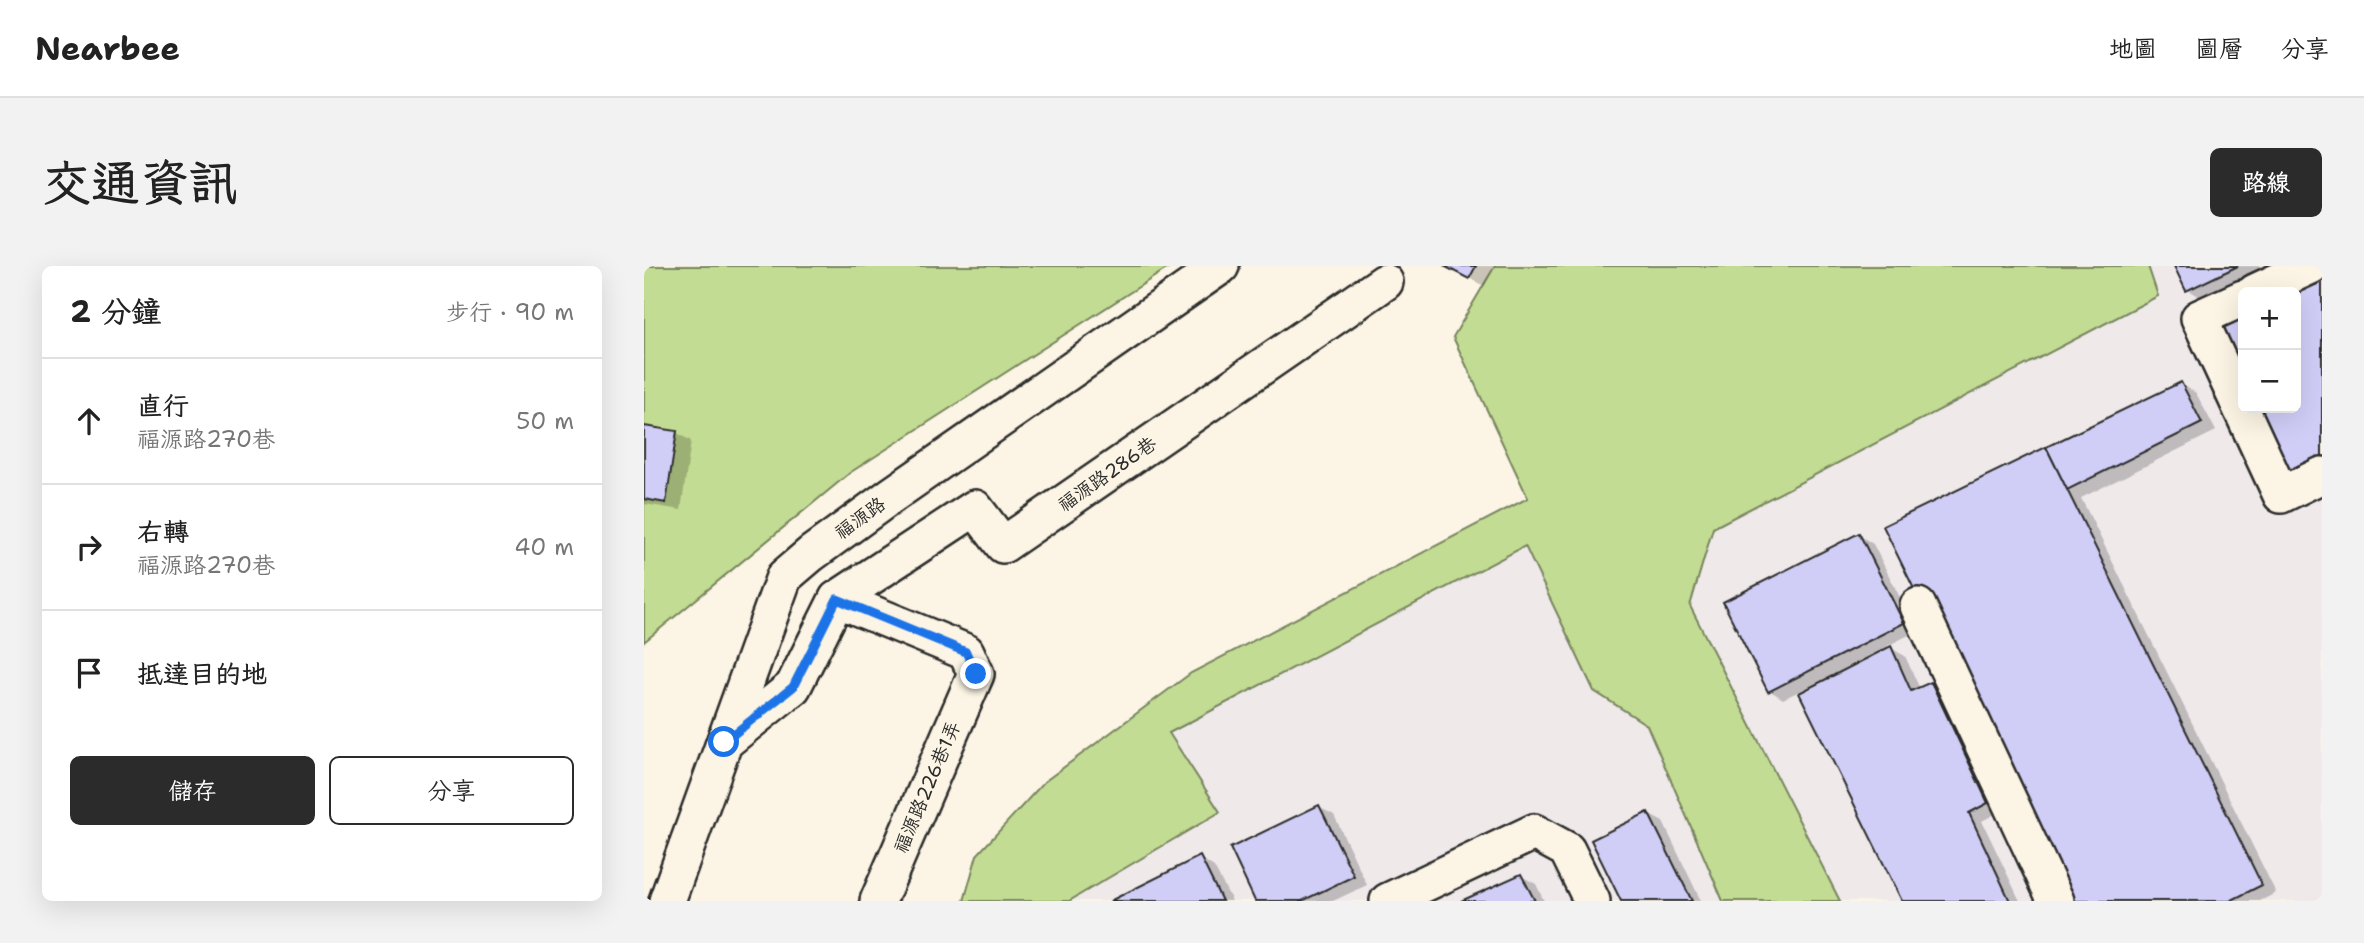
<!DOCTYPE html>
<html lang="zh-TW">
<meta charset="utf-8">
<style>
:root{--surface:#fff;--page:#f2f2f2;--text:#222;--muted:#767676;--line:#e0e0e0;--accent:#2b2b2b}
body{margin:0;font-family:"Shantell Sans","LXGW WenKai TC",sans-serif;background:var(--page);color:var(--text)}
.controls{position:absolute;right:21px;top:21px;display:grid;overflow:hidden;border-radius:10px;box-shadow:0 7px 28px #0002}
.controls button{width:63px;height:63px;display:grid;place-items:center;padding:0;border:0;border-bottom:2px solid var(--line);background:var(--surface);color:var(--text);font:35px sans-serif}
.stop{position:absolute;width:21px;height:21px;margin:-16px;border:5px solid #1a73e8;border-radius:50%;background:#fff}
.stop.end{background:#1a73e8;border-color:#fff;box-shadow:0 2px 7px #0008}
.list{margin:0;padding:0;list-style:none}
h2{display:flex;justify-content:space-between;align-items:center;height:91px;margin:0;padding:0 28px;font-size:30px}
h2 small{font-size:23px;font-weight:400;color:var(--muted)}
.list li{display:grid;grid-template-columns:46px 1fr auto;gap:21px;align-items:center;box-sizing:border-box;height:126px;padding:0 28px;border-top:2px solid var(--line)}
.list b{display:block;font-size:26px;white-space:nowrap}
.list p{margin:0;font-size:23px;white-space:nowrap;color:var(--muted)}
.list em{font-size:23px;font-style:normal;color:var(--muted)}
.actions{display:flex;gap:14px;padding:21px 28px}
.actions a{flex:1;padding:16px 0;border:2px solid var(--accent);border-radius:10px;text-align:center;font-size:24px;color:var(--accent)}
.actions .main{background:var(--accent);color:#fff}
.icon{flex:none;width:38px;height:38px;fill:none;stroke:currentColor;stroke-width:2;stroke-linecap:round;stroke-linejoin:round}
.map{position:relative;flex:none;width:1678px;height:635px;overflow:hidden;border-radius:10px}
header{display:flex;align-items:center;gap:42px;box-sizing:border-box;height:98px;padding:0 35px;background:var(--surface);border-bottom:2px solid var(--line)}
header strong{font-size:33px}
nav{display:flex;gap:38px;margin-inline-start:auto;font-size:24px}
.intro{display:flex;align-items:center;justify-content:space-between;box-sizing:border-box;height:168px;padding:0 42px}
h1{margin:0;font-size:49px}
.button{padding:18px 32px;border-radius:10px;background:var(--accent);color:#fff;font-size:24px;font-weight:700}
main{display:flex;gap:42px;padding:0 42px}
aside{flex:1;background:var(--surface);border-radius:10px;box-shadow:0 7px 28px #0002}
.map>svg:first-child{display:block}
.built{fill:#efe9ea;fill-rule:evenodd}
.green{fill:#c3dc93;stroke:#77845f;stroke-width:2}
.shadow{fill:#0003}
.building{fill:#d0cef7;stroke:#2b2b2b;stroke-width:2}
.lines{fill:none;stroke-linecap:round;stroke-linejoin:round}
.minor-casing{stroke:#2b2b2b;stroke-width:40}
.minor{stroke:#fcf5e5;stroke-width:35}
.route{stroke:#1a73e8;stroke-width:9}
.labels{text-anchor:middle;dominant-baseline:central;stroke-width:5;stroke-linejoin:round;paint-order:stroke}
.street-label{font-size:19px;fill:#2b2b2b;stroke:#fcf5e5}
</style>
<header>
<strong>Nearbee</strong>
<nav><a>地圖</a><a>圖層</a><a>分享</a></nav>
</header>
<div class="intro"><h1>交通資訊</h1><a class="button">路線</a></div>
<main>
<aside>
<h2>2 分鐘<small>步行 · 90 m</small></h2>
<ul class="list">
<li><svg class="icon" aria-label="ahead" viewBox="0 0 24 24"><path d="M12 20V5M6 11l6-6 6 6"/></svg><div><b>直行</b><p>福源路270巷</p></div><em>50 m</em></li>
<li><svg class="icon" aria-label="right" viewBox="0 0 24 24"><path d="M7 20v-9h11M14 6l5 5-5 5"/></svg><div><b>右轉</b><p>福源路270巷</p></div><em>40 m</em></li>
<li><svg class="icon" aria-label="arrive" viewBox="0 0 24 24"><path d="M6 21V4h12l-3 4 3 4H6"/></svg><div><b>抵達目的地</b></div></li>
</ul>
<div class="actions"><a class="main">儲存</a><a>分享</a></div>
</aside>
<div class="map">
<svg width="1678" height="635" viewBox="0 0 1678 635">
<rect width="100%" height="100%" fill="#fcf5e5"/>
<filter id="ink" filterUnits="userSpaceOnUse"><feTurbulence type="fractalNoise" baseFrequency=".0143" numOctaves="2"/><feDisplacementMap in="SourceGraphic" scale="14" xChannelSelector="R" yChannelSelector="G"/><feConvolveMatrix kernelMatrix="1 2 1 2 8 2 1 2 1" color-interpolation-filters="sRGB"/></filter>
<g filter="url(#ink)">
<path class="built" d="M1337 0H1678V635H347L505 456ZM1599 26H1652V142H1599Z"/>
<g class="green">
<path d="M0 0H527L207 206 0 376Z"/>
<path d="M851 0H1504L1514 30 1069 262 1046 340 1196 635H1079L1003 459 950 425 881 280 525 467 576 546 425 635H320L333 589 400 516 547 407 884 232 809 71Z"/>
</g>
<g class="shadow">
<path d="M802 0H850L840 20Z"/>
<path d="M1532 0H1625L1558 32 1543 23Z"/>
<path d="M1678 5V211L1615 142H1652V26Z"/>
<path d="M1537 118 1552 127 1572 165 1437 232 1632 627 1616 635H1426L1241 260Z"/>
<path d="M0 162 33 167 47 175 37 244 0 238Z"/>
<path d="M1215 269 1229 278 1273 365 1243 380 1261 390 1276 423 1287 418 1301 427 1357 545 1338 555 1376 635H1260L1157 428 1167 423 1166 420 1139 433 1125 424Z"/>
<path d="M675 541 690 549 723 619 689 635H613L588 583Z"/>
<path d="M1004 548 1019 556 1057 635H979L950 574Z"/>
<path d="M556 592 570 601 588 635H470Z"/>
<path d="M877 610 892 618 900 635H822Z"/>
</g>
<g class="building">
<path d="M800 0H832L825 13Z"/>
<path d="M1530 0H1594L1542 25Z"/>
<path d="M1678 4V196L1644 212 1614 142H1652V26Z"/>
<path d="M1599 41V109L1575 52Z"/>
<path d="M1537 116 1558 157 1423 224 1402 181Z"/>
<path d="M0 160 33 165 22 237 0 233Z"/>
<path d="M1402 181 1618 619 1586 635H1424L1239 260Z"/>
<path d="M1215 267 1260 357 1124 426 1079 336Z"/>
<path d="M1247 380 1267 425 1287 416 1344 537 1325 547 1366 635H1258L1155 427Z"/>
<path d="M675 539 710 610 658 635H611L586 582Z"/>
<path d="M1004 546 1048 635H977L947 574Z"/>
<path d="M556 590 578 635H466Z"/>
<path d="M877 608 891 635H817Z"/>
</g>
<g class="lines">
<g class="minor-casing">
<g id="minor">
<path d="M1611 26 1667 0"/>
<path d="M1599 32 1555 52 1637 229 1678 209"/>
<path d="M193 333 331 242 359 279 741 16"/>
<path d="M1274 340 1412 635"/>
<path d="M82 475 149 421 193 333 322 386 332 408 234 635"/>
<path d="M23 635 140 311 167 288 248 229 577 0"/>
<path d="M744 635 890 566 923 584 948 635"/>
</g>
</g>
<use href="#minor" class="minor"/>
</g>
</g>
<g class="lines" filter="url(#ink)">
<path class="route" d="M80 476 149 421 193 333 322 386 332 408"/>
</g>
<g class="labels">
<g class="street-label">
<text transform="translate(463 208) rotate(-35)">福源路286巷</text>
<text transform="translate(216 252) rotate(-36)">福源路</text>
<text transform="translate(283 521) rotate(-67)">福源路226巷1弄</text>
</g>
</g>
</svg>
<div class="controls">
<button>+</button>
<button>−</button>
</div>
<div class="stop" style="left:80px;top:476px"></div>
<div class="stop end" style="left:332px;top:408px"></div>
</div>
</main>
